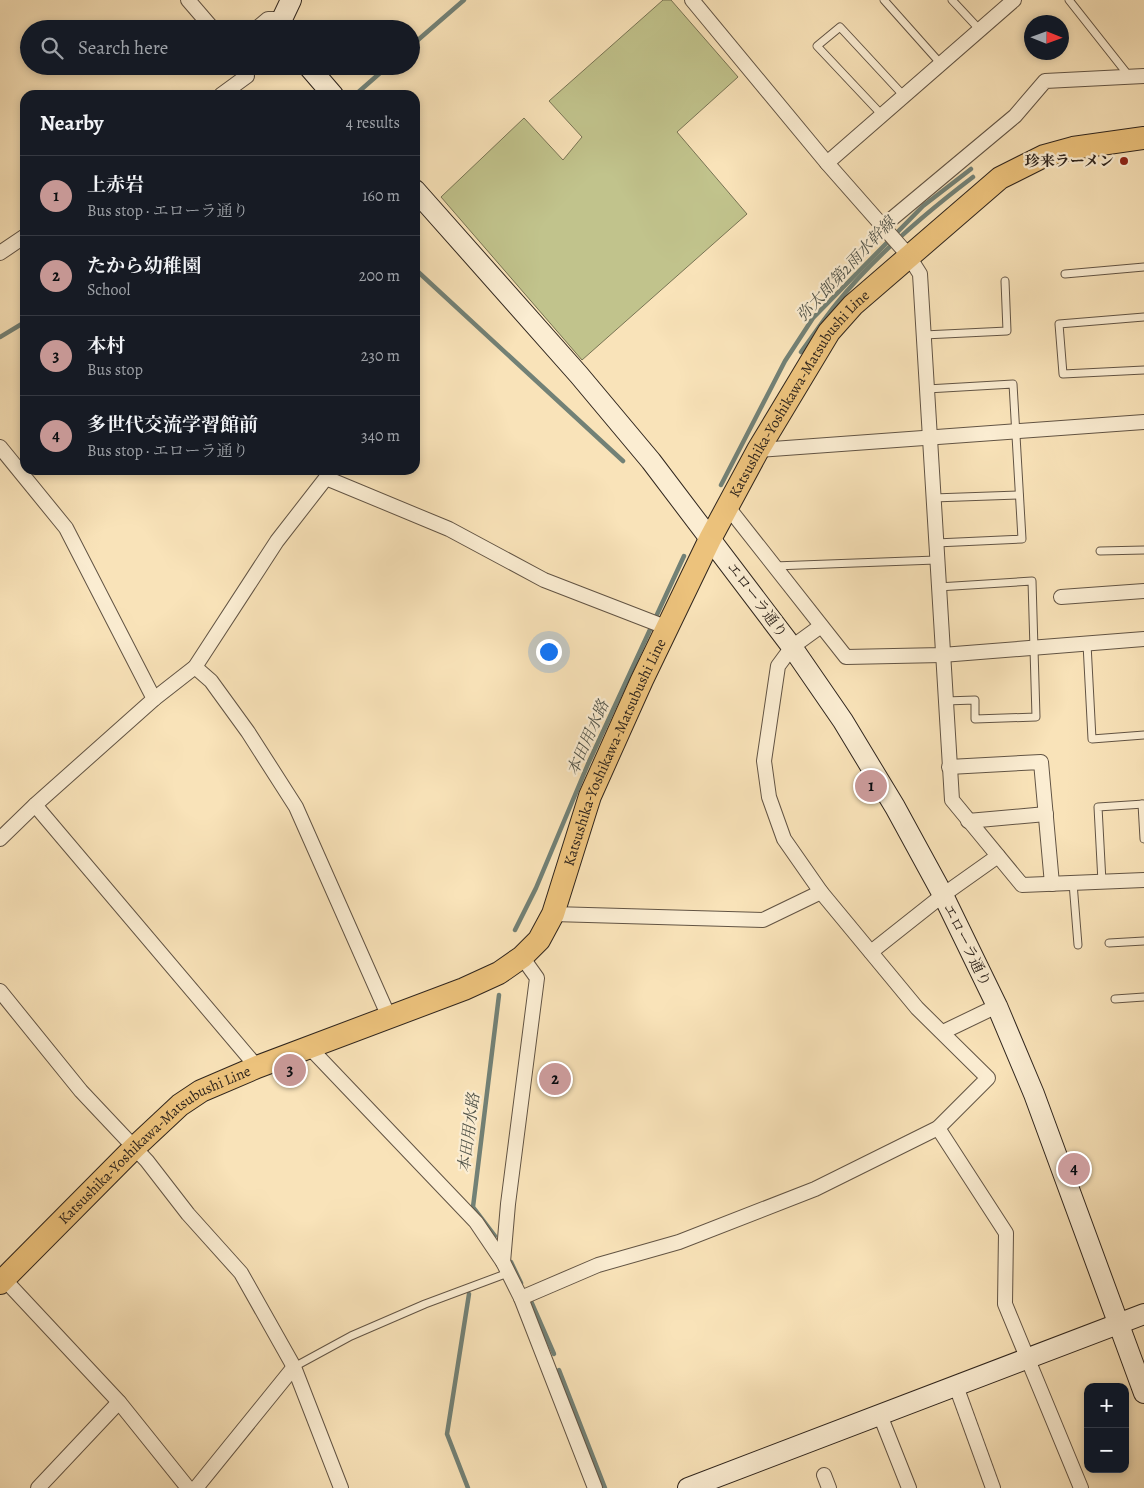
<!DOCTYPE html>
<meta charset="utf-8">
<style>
:root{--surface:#171b24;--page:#242831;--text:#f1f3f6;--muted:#9ea1a6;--line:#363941;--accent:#c59692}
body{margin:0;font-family:Alegreya,"Noto Serif JP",serif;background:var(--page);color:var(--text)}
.controls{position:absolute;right:15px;bottom:15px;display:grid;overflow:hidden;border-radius:10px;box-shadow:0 2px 8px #0003}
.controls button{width:45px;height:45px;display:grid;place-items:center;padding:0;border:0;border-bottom:1px solid var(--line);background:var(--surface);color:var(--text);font:25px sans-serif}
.compass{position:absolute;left:1024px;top:15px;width:45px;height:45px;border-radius:50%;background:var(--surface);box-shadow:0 2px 8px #0003;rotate:91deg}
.you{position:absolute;left:548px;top:651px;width:18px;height:18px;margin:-12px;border:4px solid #fff;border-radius:50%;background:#1a73e8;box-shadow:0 0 0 8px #1a73e833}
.badge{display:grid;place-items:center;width:32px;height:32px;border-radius:50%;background:var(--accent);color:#111;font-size:16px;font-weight:700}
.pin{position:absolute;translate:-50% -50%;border:2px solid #fff;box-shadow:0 1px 5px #0006}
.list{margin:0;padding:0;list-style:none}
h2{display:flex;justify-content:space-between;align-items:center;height:65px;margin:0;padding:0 20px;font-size:21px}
h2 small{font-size:16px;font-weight:400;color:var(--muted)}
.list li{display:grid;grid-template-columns:32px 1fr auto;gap:15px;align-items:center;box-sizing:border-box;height:80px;padding:0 20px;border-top:1px solid var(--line)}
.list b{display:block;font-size:19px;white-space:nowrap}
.list p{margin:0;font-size:16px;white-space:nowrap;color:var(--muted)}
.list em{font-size:16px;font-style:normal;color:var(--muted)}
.icon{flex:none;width:28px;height:28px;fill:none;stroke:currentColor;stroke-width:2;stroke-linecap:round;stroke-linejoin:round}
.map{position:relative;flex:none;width:1144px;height:1488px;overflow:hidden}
.search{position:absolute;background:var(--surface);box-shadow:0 2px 8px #0003;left:20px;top:20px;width:400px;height:55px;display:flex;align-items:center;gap:12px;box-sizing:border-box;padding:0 18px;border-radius:28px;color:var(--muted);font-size:19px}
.panel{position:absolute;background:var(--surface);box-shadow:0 2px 8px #0003;left:20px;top:90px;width:400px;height:385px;border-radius:15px}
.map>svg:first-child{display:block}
.green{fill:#c1c38c;stroke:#787454}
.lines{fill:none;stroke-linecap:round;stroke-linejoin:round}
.stream{stroke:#728176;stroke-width:4.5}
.lane-casing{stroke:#625444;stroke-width:9}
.street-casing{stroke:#625444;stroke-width:16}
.secondary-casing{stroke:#2f251d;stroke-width:22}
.primary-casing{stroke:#2f251d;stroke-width:24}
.lane{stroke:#fbedd2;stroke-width:7}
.street{stroke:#fbedd2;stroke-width:14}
.secondary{stroke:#fbedd2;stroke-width:20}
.primary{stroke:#ecc27c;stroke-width:22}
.poi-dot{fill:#8f2418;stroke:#fbedd2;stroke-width:2}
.labels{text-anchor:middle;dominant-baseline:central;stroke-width:4.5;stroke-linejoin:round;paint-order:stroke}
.poi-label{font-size:15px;font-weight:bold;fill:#2f251d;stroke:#fbedd2;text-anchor:end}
.street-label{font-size:15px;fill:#2f251d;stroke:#fbedd2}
.water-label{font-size:16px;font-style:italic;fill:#505349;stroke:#fbedd2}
</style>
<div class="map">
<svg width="1144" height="1488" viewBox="0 0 1144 1488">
<rect width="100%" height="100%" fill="#f9e3b9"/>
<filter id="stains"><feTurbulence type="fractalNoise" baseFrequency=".004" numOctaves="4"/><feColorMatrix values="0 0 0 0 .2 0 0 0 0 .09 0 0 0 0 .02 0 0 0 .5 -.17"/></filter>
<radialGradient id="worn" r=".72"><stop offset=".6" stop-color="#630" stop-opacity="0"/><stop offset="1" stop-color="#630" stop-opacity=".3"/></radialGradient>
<path class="green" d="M663 0H671L738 77 677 132 747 214 582 360 441 197 524 118 563 160 582 137 549 101Z"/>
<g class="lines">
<g class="stream">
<path d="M411 46 464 0"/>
<path d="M355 95 388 66"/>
<path d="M415 269 623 461"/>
<path d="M0 337 25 322"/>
<path d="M801 352C813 336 824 319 837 303 873 258 927 212 973 177"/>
<path d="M721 485 785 361 813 318 923 206 971 169"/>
<path d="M515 930 536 888 588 764 684 556"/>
<path d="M495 1236 473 1207 499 995"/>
<path d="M511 1262 521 1283"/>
<path d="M530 1299 554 1354"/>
<path d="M559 1370 605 1488"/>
<path d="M468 1488 447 1434 469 1294"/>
</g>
<g class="lane-casing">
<g id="lane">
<path d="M884 0 941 64"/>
<path d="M952 0 980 30"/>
<path d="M1069 0 1129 76"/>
<path d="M882 115 817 46 840 27 904 96"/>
<path d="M1065 274 1144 267"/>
<path d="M1144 317 1059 324 1063 374 1144 370"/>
<path d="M924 335 1007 331 1005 281"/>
<path d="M927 389 1013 384 1022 539 936 543"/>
<path d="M933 498 1019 495"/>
<path d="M1100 551 1144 550"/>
<path d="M774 566 936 560"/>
<path d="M938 587 1032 581 1036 717 975 719V700L945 701"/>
<path d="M1087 644 1092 739 1144 735"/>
<path d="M1142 804 1144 839"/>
<path d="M1102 882 1098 807 1144 804"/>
<path d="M1073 883 1078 945"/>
<path d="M1109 943 1144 941"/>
<path d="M1115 999 1144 997"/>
<path d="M294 1367 351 1336 425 1304 508 1273"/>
</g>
</g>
<g class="street-casing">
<g id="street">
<path d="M188 0 213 29"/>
<path d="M692 0 827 163 908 255 920 274 952 800 1022 885 1144 880"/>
<path d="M256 29 268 19H282"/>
<path d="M221 95 247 76 242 66"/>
<path d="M827 163 1014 0"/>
<path d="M882 227 1015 116 1045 81 1144 76"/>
<path d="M0 253 25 236"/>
<path d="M0 447 66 528 154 699"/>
<path d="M758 450 1144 422"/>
<path d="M727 506 846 657 942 655 1144 639"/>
<path d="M1061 597 1144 591"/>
<path d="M195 667 211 681 248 732 296 807 389 1017"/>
<path d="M949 767 1041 762 1052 884"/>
<path d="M35 805 257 1067"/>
<path d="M968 821 1046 814"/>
<path d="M0 839 35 805 154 699 195 667 277 541 326 478 449 529 544 580 668 628"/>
<path d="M553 914 763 920 821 892"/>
<path d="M871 952 943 895 998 856"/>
<path d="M0 991 81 1091 147 1161 188 1214 241 1273 294 1367 341 1488"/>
<path d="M943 1032 997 1006"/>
<path d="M309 1047 476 1222 503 1262 521 1298 595 1488"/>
<path d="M938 1128 1006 1233 1005 1304 1081 1488"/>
<path d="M503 1262 508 1204 537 978 522 957"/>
<path d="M4 1279 119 1402 188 1488"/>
<path d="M521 1298 598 1265 679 1242 815 1189 938 1128 988 1078 917 1008 821 892 784 839 769 797 764 761 778 666 792 647 821 626"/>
<path d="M956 1386 993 1488"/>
<path d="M880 1415 909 1488"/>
<path d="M824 1475 829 1488"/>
<path d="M38 1488 119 1402"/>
<path d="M196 1488 294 1367"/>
</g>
</g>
<g class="secondary-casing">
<g id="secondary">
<path d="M284 29 282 19 291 0"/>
<path d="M308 66 333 95"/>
<path d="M415 190 579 375 651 461 792 647 843 721 895 807 943 895 997 1006 1034 1094 1144 1393"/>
<path d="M688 1488 1144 1314"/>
</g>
</g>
<g class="primary-casing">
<g id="primary">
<path id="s1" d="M0 1283 134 1148 180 1105 201 1091 257 1067 464 989 499 973 522 957 539 940 553 914 590 796 642 680 710 539 758 450 829 332 853 305 1000 178 1044 156 1073 148 1144 138"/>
</g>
</g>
<use href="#lane" class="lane"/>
<use href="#street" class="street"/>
<use href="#secondary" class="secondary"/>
<use href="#primary" class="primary"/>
</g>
<circle class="poi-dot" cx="1124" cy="161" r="5"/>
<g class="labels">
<g class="poi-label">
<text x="1114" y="161">珍来ラーメン</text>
</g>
<g class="street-label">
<text stroke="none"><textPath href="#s1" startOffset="1259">Katsushika-Yoshikawa-Matsubushi Line</textPath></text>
<text transform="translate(757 600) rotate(53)">エローラ通り</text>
<text stroke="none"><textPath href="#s1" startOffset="854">Katsushika-Yoshikawa-Matsubushi Line</textPath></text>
<text transform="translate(967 945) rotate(64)">エローラ通り</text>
<text stroke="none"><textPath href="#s1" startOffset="209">Katsushika-Yoshikawa-Matsubushi Line</textPath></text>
</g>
<g class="water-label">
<text transform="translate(846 269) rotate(-47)">弥太郎第2雨水幹線</text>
<text transform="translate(588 738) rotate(-66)">本田用水路</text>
<text transform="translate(469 1133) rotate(-83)">本田用水路</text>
</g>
</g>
<rect width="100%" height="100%" filter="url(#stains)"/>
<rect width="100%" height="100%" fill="url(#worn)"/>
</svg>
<div class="controls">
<button>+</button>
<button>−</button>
</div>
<svg class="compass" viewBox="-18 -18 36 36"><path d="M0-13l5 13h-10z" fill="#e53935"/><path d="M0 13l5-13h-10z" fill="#9ea1a6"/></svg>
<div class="you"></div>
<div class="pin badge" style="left:871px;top:786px">1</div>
<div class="pin badge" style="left:555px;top:1079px">2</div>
<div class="pin badge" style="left:290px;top:1070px">3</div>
<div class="pin badge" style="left:1074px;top:1169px">4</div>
<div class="search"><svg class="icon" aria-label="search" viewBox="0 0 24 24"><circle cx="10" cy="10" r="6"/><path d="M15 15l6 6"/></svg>Search here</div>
<section class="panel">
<h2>Nearby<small>4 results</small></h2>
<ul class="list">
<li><span class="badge">1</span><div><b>上赤岩</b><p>Bus stop · エローラ通り</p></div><em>160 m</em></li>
<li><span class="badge">2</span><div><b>たから幼稚園</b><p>School</p></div><em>200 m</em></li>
<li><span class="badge">3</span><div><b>本村</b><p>Bus stop</p></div><em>230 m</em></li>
<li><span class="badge">4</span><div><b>多世代交流学習館前</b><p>Bus stop · エローラ通り</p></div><em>340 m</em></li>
</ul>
</section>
</div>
